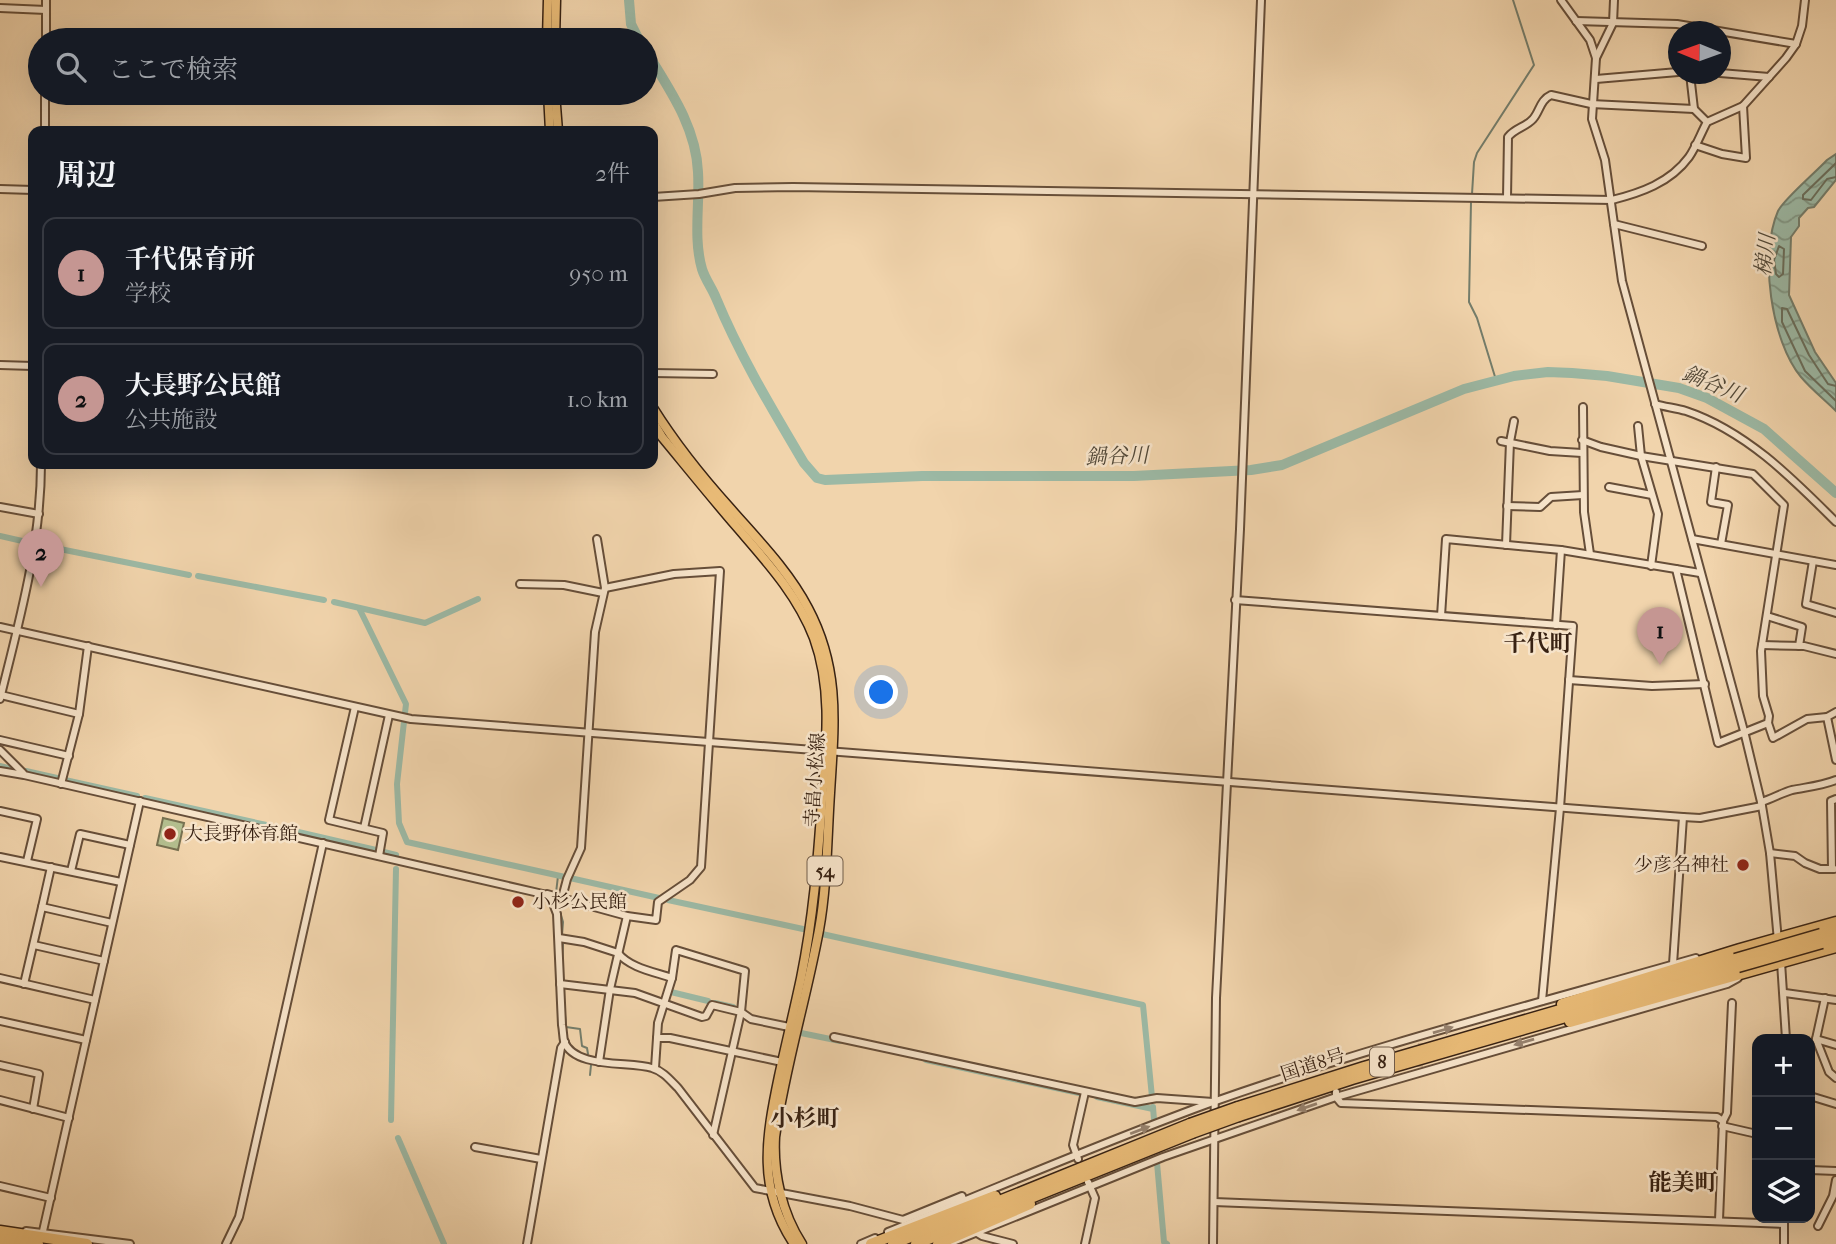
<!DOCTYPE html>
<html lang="ja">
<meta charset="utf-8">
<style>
:root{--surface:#171b24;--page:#20242c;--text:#f1f3f6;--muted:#9ea1a6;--line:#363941;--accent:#c59692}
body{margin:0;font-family:"IM FELL French Canon","Noto Serif JP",serif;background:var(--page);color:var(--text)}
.controls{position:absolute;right:21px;bottom:21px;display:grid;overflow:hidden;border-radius:14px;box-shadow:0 7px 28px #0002}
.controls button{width:63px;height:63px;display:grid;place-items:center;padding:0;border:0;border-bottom:2px solid var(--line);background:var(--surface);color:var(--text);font:35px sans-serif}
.compass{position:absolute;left:1668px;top:21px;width:63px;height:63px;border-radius:50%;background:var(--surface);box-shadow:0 7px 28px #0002;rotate:271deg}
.you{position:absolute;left:882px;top:693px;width:24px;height:24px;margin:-18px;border:5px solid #fff;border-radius:50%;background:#1a73e8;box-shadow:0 0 0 10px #1a73e833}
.badge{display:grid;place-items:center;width:46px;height:46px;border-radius:50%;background:var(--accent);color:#111;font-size:23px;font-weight:700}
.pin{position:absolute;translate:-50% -58px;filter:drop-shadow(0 2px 4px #0008)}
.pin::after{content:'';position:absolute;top:37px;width:24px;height:21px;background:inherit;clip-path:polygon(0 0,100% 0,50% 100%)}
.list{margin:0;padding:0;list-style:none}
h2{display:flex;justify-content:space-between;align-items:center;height:91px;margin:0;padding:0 28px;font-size:30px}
h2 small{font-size:23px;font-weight:400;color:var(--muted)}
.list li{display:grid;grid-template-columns:46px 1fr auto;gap:21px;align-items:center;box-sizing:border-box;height:112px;margin:0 14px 14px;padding:0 14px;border:2px solid var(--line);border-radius:14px}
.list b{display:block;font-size:26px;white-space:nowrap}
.list p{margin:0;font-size:23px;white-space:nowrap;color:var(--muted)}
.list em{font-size:23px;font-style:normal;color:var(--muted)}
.icon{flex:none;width:38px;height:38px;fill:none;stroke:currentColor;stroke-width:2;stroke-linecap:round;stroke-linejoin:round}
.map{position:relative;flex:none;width:1836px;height:1244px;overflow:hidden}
.search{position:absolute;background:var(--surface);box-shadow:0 7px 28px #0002;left:28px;top:28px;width:630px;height:77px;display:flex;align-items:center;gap:18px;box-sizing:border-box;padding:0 24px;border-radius:38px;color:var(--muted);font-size:26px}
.panel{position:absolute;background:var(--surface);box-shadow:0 7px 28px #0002;left:28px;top:126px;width:630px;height:343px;border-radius:14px}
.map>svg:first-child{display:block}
.pitch{fill:#b3be8e;stroke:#767050;stroke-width:2}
.water{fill:url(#water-waves);stroke:#747d6b;stroke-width:2}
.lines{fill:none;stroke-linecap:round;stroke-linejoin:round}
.shore{stroke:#6a6e5c;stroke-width:2}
.stream{stroke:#747d6b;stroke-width:2}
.canal{stroke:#9cb9a5;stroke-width:6}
.river{stroke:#9cb9a5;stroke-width:10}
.minor-tunnel{stroke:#ccb08d;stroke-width:6;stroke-dasharray:6 3;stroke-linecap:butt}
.minor-casing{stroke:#664e39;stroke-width:10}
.major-casing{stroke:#382213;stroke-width:11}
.highway-casing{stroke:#382213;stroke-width:13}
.minor{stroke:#f6e3c9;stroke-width:6}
.major{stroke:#e8ba76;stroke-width:8}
.highway{stroke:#e8ba76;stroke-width:10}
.highway-bridge-casing{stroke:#382213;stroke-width:13;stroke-linecap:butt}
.highway-bridge{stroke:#e8ba76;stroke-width:10}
.oneway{fill:#97826e}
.poi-dot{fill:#8f2418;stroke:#f6e3c9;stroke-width:2.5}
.labels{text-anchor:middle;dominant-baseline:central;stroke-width:5;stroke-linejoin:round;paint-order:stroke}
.shield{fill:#f6e3c9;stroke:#715c4a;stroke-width:2}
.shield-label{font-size:18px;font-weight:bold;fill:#382213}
.street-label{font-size:19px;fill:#382213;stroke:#f6e3c9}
.poi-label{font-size:19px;fill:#382213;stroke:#f6e3c9;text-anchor:start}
.water-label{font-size:21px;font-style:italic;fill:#514838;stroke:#f6e3c9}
.quarter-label{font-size:23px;font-weight:bold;fill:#382213;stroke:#f6e3c9}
</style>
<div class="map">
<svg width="1836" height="1244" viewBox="0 0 1836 1244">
<defs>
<pattern id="water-waves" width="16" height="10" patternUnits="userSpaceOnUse" patternTransform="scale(1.75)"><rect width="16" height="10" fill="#9cb9a5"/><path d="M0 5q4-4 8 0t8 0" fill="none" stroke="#809685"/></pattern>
</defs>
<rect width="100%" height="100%" fill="#f1d4ac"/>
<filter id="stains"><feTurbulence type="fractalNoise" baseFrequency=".00286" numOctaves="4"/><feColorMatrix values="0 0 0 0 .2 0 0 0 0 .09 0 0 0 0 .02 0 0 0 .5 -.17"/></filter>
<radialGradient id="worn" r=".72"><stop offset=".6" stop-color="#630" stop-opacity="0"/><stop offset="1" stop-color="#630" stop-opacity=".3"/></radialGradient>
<path class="pitch" d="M163 818 184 823 178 850 157 845Z"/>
<path class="water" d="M1836 154V180L1814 207 1808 208 1799 218V226L1791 237 1789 295 1815 352 1836 383V411C1825 400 1811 389 1801 377 1771 341 1759 255 1778 211 1784 199 1816 172 1827 160Z"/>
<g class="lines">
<g class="shore">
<path d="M1836 163 1803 195V199L1811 200 1827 179 1836 177"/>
<path d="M1779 246 1784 249 1783 274 1779 277 1776 274 1774 260Z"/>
<path d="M1836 386 1828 384 1809 355 1787 309 1782 308V322L1805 371 1836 401"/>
</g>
<g class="stream">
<path d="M1472 194 1474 162 1477 153 1534 65 1513 0"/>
<path d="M1471 202 1469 302 1477 318 1496 380"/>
<path d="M556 893 558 876"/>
<path d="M558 905 563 922 562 935"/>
<path d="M562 964 563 944"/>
<path d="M563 989 566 1027 580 1029 582 1046 587 1048 588 1054"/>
<path d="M590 1075 591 1065"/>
</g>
<g class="canal">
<path d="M0 536 31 543"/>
<path d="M40 545 189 575"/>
<path d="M198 576 324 600"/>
<path d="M334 602 425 623 478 599"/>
<path d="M360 610 406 704 397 784 399 823 407 842 565 877"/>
<path d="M0 766 12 769"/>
<path d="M26 771 57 778"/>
<path d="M65 780 137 796"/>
<path d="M145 798 271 826"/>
<path d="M281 828 376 850"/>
<path d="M384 852 396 855"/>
<path d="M570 878 659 898"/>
<path d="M668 900 803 929"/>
<path d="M822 934 1143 1005 1152 1097"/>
<path d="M671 992 708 1001"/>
<path d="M715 1003 733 1007"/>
<path d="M801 1033 840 1041"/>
<path d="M926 1060 1079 1093"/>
<path d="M1097 1097 1153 1109"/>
<path d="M1153 1107 1154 1120"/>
<path d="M391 1120 396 869"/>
<path d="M398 1138 444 1244"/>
<path d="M1157 1163 1164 1242 1167 1244"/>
</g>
<g class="river">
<path d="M629 0 631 24 639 40"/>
<path d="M646 51C669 89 696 126 698 172 700 204 693 238 702 269 705 279 712 288 716 298 740 356 772 409 804 463L817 478 825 480 922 476H1134L1251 470 1282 465 1464 389 1514 376 1548 372 1572 373 1607 376 1679 388 1707 398 1764 429 1836 493"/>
</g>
<path class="minor-tunnel" d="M1420 1067 1421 1041"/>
<g class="minor-casing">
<g id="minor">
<path d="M1561 0 1590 40 1596 58 1592 119 1605 160 1622 281 1744 731 1762 806 1770 853 1778 941"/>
<path d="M0 8 46 10"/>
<path d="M1576 21 1677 24 1796 44"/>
<path d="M46 40V0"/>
<path d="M1596 58 1613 23 1614 0"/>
<path d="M1720 73 1769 77"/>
<path d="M1690 74 1694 109 1707 122"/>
<path d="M1596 79 1678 72"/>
<path d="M45 131V93"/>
<path d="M1695 145 1722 154 1746 158 1743 106"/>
<path d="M0 189 33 190"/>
<path d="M653 197 699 194 735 188 793 187 1612 200C1640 193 1670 183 1689 157 1696 147 1701 133 1707 122L1743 106 1786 58 1796 44 1802 26 1805 0"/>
<path d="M1507 198 1508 137C1515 128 1526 127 1533 119 1540 111 1540 100 1551 95L1591 104 1694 109"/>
<path d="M1614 224 1702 246"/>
<path d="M0 365 33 366"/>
<path d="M653 373 713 374"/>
<path d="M1655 404C1665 407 1676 408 1686 411 1746 431 1793 479 1836 522"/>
<path d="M1583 407 1584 512 1590 554"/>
<path d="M1638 426 1641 456 1658 514 1651 566"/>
<path d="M1582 440 1601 447 1641 456 1753 474 1784 505 1761 651 1763 696 1769 716 1768 723 1718 743 1676 569"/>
<path d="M1501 441 1550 451 1582 453"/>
<path d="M1716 467 1711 502 1728 505 1721 544"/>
<path d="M1609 487 1652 495"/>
<path d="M1507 506 1540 507 1551 497 1583 495"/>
<path d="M0 507 39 514"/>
<path d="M1692 539 1836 565"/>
<path d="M1506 545 1510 442 1514 421"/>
<path d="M1813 561 1806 604 1836 613"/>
<path d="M520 584 564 585 603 593"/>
<path d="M1235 600 1573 626 1560 808 1542 1001"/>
<path d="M1441 616 1446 539 1561 550 1700 573"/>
<path d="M1767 616 1802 627 1799 646"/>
<path d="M1556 625 1561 550"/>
<path d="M0 627 411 719 1683 817 1700 818 1762 806"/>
<path d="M1762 645 1804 646 1836 654"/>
<path d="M1569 680 1652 686 1705 684"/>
<path d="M1 695 79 714"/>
<path d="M0 699C19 622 41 544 41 464"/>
<path d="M355 707 329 820 383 833 379 856"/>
<path d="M1827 717 1836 760"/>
<path d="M1768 723 1773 738 1807 719 1827 717 1836 712"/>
<path d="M0 740 69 756"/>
<path d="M0 750 23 773"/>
<path d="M0 771 24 775 543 894 552 901 557 914 562 1025C563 1030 563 1036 564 1041 574 1069 629 1061 652 1068 663 1071 670 1080 678 1088L755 1188 850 1206 903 1220 962 1196 964 1201"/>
<path d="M61 784 79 714 88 646"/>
<path d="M1761 802C1772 799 1781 793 1792 790 1807 787 1821 786 1836 780"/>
<path d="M0 811 37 819 27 861"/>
<path d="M364 828 389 715"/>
<path d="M1770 853 1795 856 1805 863 1820 869H1834"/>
<path d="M0 857 121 882"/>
<path d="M1832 869 1831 801 1836 799"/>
<path d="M71 871 80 834 130 845"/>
<path d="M547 894 627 916 656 920 658 902 690 880 701 867 720 571 674 574 605 588"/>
<path d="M562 898 567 879 581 848 595 632 605 588 597 539"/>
<path d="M42 907 51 867"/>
<path d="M559 938 584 942 618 953C630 968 655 972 672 978L676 950 745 971 741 1012 713 1135"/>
<path d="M34 945 104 961"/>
<path d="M1781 962 1786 1039"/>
<path d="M1673 964 1683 817"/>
<path d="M0 978 95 1000"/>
<path d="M24 984 42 907 112 923"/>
<path d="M560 984 635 993 702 1017 706 1016 712 1005 741 1012 751 1019 789 1027"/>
<path d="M1785 993 1836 1000"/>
<path d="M1825 998 1816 1039 1829 1072 1836 1078"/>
<path d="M0 1021 86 1040"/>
<path d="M834 1037 1135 1102 1157 1098 1213 1102"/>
<path d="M657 1038H670L782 1062"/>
<path d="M1816 1039 1836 1045"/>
<path d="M599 1062 610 989 627 916"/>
<path d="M0 1065 39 1074 33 1109"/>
<path d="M655 1068 658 1023 672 978"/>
<path d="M1336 1092V1097L1727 984 1738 978"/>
<path d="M1810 1096 1836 1104"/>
<path d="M0 1100 69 1118"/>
<path d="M1723 1121 1727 1113 1732 1003"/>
<path d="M1722 1126 1757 1134"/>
<path d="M475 1147 541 1159"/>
<path d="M1078 1159 1073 1145 1085 1092"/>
<path d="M1810 1170 1836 1171"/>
<path d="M0 1186 51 1198"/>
<path d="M1214 1202 1784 1224"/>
<path d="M1818 1226 1833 1196 1836 1180"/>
<path d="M26 1231 130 1244"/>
<path d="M43 1231 140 801"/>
<path d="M888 1232C996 1188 1103 1142 1213 1102 1371 1046 1535 1004 1696 958"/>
<path d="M977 1233 982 1236 1013 1244"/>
<path d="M953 1242 1163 1157 1336 1097 1341 1103 1717 1117 1723 1121 1719 1220"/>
<path d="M226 1244 239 1217 323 843"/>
<path d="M527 1244 561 1048 565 1042"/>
<path d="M861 1244 875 1238"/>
<path d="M1085 1244 1095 1198 1088 1182"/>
<path d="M1213 1244 1216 998 1240 529 1261 0"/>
<path d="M1784 1244V1218"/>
</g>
</g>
<g class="major-casing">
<g id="major">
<path d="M547 40 548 0"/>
<path d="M555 40 556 0"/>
<path d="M548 93 550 131"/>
<path d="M555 93 558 131"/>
<path d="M653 408C675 443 702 477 730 508 758 540 788 570 808 608 841 670 834 726 830 793 827 839 827 886 819 930 806 1000 785 1067 775 1137 773 1174 782 1213 802 1244"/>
<path d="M653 422 662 437C686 466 711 497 736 526 766 561 797 594 814 638 833 690 826 746 822 800 818 860 813 919 801 978 794 1011 786 1044 779 1076 766 1138 757 1189 794 1244"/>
</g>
</g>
<g class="highway-casing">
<g id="highway">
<path d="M1821 934 1836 930"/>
<path d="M1822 943 1836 939"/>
<path d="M1562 1004 1740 949 1836 922"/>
<path d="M1570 1022 1836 947"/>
<path d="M1238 1107 1364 1067 1735 959"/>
<path d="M1239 1116 1352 1079 1738 967"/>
<path d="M0 1231 87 1244"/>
<path d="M0 1239 38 1244"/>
<path d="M871 1244 995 1196"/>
<path d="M893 1244 1190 1124"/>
<path d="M916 1244 1192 1133"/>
<path d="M938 1244 1030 1204"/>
</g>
</g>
<use href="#minor" class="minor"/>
<use href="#major" class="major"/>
<use href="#highway" class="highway"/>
<g class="highway-bridge-casing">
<g id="highway-bridge">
<path d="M1735 959 1821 934"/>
<path d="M1738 967 1822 943"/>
<path d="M1190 1124 1238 1107"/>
<path d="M1192 1133 1239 1116"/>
</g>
</g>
<use href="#highway-bridge" class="highway-bridge"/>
</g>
<defs><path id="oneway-solid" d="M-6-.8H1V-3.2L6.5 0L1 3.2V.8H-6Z" transform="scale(1.75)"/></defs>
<g class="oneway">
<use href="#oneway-solid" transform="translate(1443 1030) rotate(-16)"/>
<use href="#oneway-solid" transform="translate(1524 1042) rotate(164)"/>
<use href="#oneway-solid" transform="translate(1307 1107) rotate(161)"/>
<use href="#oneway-solid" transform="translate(1140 1130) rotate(-21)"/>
</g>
<g class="poi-dot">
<circle cx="170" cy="834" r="7"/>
<circle cx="1743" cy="865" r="7"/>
<circle cx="518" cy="902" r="7"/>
</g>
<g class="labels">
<g class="shield">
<rect x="807.5" y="856.5" width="35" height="29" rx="5"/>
<rect x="1370" y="1047.5" width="24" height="29" rx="5"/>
</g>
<g class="shield-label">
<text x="825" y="871">54</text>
<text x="1382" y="1062">8</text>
</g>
<g class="street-label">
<text transform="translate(815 780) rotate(-86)">寺畠小松線</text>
<text transform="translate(1313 1065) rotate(-18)">国道8号</text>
</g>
<g class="poi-label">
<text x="184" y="834">大長野体育館</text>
<text x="1729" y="865" text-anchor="end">少彦名神社</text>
<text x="532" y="902">小杉公民館</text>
</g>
<g class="water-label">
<text transform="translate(1765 255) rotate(-83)">梯川</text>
<text transform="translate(1713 384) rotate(23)">鍋谷川</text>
<text transform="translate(1117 456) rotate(-2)">鍋谷川</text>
</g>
<g class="quarter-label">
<text x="1538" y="643">千代町</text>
<text x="805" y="1118">小杉町</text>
<text x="1683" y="1182">能美町</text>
</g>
</g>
<rect width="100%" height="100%" filter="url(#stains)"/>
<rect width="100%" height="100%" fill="url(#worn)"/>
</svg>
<div class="controls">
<button>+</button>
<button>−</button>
<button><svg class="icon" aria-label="layers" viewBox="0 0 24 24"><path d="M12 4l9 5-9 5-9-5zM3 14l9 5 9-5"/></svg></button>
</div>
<svg class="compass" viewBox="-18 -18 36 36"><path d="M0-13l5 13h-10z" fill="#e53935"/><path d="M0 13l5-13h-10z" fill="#9ea1a6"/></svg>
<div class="you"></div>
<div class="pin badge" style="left:1660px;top:665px">1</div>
<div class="pin badge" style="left:41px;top:587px">2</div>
<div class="search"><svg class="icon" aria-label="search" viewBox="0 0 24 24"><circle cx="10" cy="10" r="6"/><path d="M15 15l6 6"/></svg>ここで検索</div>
<section class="panel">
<h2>周辺<small>2件</small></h2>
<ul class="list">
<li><span class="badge">1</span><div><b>千代保育所</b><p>学校</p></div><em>950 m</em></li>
<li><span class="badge">2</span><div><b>大長野公民館</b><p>公共施設</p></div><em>1.0 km</em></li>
</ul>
</section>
</div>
